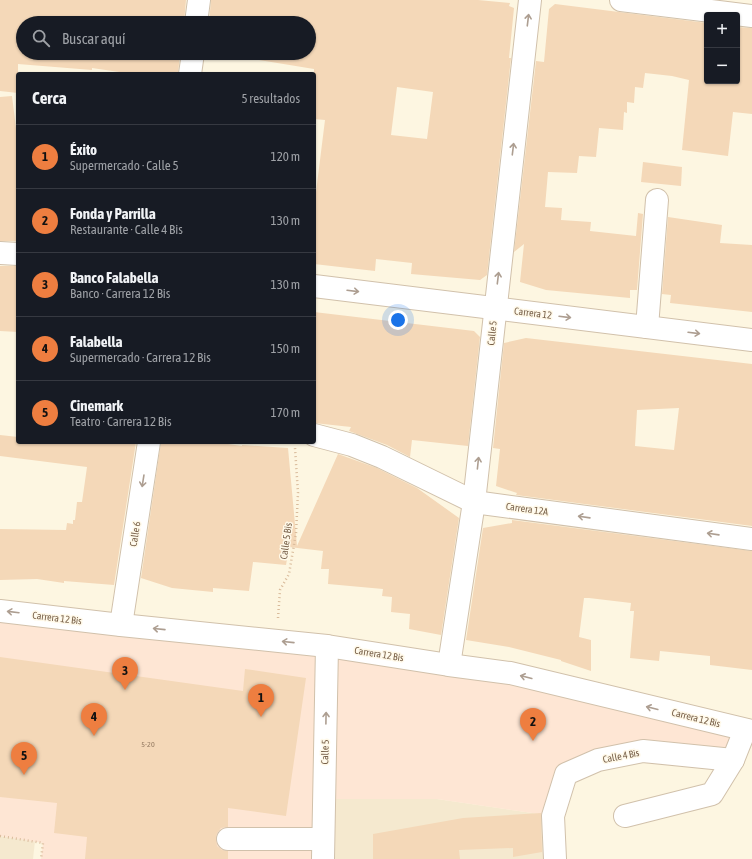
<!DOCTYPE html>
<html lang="es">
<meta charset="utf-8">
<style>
:root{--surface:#171b24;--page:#242831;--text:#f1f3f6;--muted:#9ea1a6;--line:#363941;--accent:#ee7e40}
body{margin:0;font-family:"Asap Condensed",sans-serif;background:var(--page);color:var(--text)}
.controls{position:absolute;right:12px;top:12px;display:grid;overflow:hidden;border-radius:4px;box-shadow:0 1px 3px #0004}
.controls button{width:36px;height:36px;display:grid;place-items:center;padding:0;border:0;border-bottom:1px solid var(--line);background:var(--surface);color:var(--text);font:20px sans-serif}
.you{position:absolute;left:398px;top:320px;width:14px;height:14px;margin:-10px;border:3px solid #fff;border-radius:50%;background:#1a73e8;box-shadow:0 0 0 6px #1a73e833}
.badge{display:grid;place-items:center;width:26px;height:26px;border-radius:50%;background:var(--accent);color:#111;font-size:13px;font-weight:700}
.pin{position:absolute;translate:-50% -33px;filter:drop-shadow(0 1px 2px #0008)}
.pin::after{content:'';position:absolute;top:21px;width:14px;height:12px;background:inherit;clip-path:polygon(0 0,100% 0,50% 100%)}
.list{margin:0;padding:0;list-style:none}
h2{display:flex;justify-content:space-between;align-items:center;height:52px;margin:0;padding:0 16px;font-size:17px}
h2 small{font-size:13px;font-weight:400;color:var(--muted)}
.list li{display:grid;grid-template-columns:26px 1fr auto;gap:12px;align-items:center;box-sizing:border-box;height:64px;padding:0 16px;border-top:1px solid var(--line)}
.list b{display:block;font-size:15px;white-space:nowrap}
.list p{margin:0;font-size:13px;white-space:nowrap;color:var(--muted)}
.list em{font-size:13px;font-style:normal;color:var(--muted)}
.icon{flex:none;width:22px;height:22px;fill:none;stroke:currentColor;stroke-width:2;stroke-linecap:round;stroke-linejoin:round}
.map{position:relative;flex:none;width:752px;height:859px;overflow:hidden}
.search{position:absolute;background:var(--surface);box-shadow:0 1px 3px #0004;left:16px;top:16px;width:300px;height:44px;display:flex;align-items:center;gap:10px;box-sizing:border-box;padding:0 14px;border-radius:22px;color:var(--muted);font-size:15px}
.panel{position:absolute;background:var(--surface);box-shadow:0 1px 3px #0004;left:16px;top:72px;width:300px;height:372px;border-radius:4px}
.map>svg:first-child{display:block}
.residential{fill:#f5e9cf}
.commercial{fill:#fee6d4}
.building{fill:#f4d8b8;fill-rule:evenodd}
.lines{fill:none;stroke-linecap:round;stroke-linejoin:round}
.minor-casing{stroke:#d1c1ab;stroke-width:24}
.path{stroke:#d9bb9b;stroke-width:2.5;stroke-dasharray:1 3;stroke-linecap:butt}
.minor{stroke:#fff;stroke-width:22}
.oneway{stroke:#ad9e91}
.labels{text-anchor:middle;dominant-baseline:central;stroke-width:3;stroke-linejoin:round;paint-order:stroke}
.number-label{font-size:8px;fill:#967c63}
.street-label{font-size:10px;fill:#765e47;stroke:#fff9e9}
</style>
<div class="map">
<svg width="752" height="859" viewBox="0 0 752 859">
<rect width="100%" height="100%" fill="#fdf6e1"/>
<g class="residential">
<path d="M324 799H437L553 816 555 859H323Z"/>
<path d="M0 836 35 841 33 859H0Z"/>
</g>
<path class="commercial" d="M0 611 327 646 745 730 733 760 643 751 566 774 553 816 437 799H324L323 859H41L43 843 0 836Z"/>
<g class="building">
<path d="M0 0H186L184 23H23V53H180L178 74H133L92 68V70L18 64V93L0 91Z"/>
<path d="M211 0H478L510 3 509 6 514 8 509 58H511L487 275 480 280 411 274 412 263 376 259 375 271 314 264V192H316L325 120 314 119V69L259 60 260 53H309V23H209ZM397 87 433 92 427 139 391 135Z"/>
<path d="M555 4 707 23V81H737V27L752 28V114L733 112 728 156 682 150 689 80 672 76 645 73 643 88 635 87 634 103 627 102V113L624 112 623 130 599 128 596 157 579 156 577 173 548 172 545 207 562 208 561 220 591 222 590 231 636 236 638 213 643 214 637 290H630V298L546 290 520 282 524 244 514 252 536 61 544 62 549 9Z"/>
<path d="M12 96 18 144V241H0V97Z"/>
<path d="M643 162 682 167 681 186 641 182Z"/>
<path d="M668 217 722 225 720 243 752 245V312L670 303 671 295 662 294Z"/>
<path d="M0 266H18V332L0 331Z"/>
<path d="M314 312 474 331 480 337 468 446 412 440 410 457 387 445 349 431 351 427 314 423Z"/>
<path d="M526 338 752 364V526L516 495 517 493 496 486 500 449 493 448 504 343ZM679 408 674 450 635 446 637 410Z"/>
<path d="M0 435 18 437V442H136L114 585 64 581V583L37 579 0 580V529L66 530 67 523 73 524V520H75L77 502H82L87 467 0 456Z"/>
<path d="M161 442H214L242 446V445L288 448 297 546 338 454 377 468 417 488 459 518 441 635 409 629 410 614 391 612 392 597 382 596 383 589 328 584 329 569H321L323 551 289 547 286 565 253 562 249 591 213 588V592L172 588 141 578Z"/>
<path d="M512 520 752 551V670L710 665V656L660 651 659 661 630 658 634 611H630L631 603 589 598H584L579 637 591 640V671L561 661V660L509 647 466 640 483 528 512 523Z"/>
<path d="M0 657 243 691 245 669 306 678 286 816 228 808V827L221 828 217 833 216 839 217 846 222 850 228 851V859H85L87 837 54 833 57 803 0 797Z"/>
<path d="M541 813 542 852 513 857V848L459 850 460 859H373V834L463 818Z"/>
</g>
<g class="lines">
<g class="minor-casing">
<g id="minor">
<path d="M621 0 752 16"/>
<path d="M196 23 199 0"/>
<path d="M190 74 193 53"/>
<path d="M0 253 18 254"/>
<path d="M314 286 752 340"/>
<path d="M647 327 657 200"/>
<path d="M314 435 352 445 382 457 474 502 752 539"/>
<path d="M0 611 121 625 327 646 449 665 510 673 752 731"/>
<path d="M121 625 149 442"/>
<path d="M449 665 474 502 530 0"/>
<path d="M625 816 712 794 733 760 745 730"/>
<path d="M228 839H323"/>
<path d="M323 859 327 646"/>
<path d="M555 859 553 816 566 774 598 760 643 751 733 760"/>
</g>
</g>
<g class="path">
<path d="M278 618 280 590 289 574 296 533 298 493 295 448"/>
<path d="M0 836 43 843 41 859"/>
</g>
<use href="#minor" class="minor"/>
</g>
<defs><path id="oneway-shaft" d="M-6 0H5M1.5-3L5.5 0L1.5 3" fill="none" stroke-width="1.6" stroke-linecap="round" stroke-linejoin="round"/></defs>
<g class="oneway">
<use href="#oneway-shaft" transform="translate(528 20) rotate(-83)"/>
<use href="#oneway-shaft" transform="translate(513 149) rotate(-83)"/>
<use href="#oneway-shaft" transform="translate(498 278) rotate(-83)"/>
<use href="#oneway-shaft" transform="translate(353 291) rotate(7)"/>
<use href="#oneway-shaft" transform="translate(565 317) rotate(7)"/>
<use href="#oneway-shaft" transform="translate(694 333) rotate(7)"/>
<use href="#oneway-shaft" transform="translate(478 463) rotate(-84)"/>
<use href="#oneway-shaft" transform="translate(143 481) rotate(99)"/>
<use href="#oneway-shaft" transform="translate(584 517) rotate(-172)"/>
<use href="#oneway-shaft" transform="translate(713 534) rotate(-172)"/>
<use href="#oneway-shaft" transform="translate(13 612) rotate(-173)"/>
<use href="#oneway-shaft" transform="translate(159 629) rotate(-174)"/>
<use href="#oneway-shaft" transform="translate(288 642) rotate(-174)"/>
<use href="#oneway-shaft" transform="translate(526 677) rotate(-166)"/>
<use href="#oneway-shaft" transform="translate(652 708) rotate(-166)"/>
<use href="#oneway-shaft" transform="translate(326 718) rotate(-89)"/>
</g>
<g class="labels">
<g class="number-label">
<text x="148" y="744">5-20</text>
</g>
<g class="street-label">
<text transform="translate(533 313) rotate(7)">Carrera 12</text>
<text transform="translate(492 333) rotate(-84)">Calle 5</text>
<text transform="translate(527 509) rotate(8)">Carrera 12A</text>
<text transform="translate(135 534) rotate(-81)">Calle 6</text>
<text transform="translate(286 541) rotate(-82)">Calle 5 Bis</text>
<text transform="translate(57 618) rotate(7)">Carrera 12 Bis</text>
<text transform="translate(379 654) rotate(9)">Carrera 12 Bis</text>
<text transform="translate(696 718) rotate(14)">Carrera 12 Bis</text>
<text transform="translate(325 752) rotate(-89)">Calle 5</text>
<text transform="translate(621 756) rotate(-11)">Calle 4 Bis</text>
</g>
</g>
</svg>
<div class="controls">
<button>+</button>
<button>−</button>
</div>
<div class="you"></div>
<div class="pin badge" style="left:261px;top:717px">1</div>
<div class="pin badge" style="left:533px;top:741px">2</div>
<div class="pin badge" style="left:125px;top:690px">3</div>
<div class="pin badge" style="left:94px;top:736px">4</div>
<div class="pin badge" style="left:24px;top:775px">5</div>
<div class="search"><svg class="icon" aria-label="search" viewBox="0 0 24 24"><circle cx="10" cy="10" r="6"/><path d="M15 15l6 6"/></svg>Buscar aquí</div>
<section class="panel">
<h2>Cerca<small>5 resultados</small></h2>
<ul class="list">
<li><span class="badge">1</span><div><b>Éxito</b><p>Supermercado · Calle 5</p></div><em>120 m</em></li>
<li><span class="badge">2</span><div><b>Fonda y Parrilla</b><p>Restaurante · Calle 4 Bis</p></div><em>130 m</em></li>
<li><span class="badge">3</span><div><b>Banco Falabella</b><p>Banco · Carrera 12 Bis</p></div><em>130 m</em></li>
<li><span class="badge">4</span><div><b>Falabella</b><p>Supermercado · Carrera 12 Bis</p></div><em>150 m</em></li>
<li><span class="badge">5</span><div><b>Cinemark</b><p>Teatro · Carrera 12 Bis</p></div><em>170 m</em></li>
</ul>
</section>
</div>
